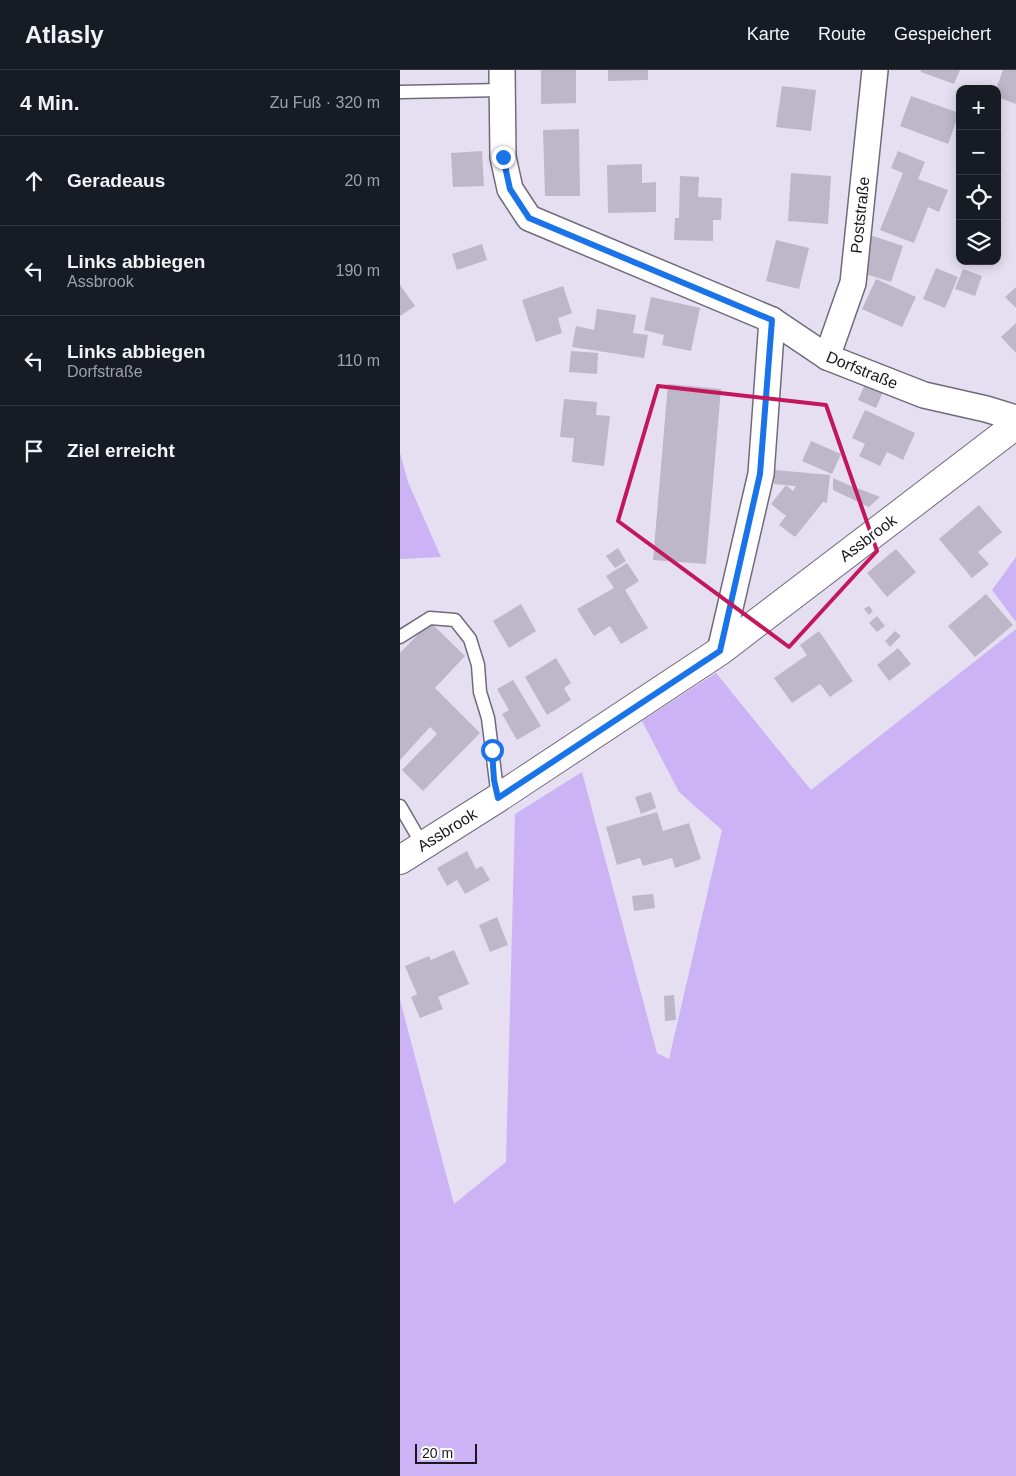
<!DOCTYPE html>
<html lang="de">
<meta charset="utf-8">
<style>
:root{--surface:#171b24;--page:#242831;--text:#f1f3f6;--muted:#9ea1a6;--line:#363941}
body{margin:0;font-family:Helvetica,sans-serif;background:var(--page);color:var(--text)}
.controls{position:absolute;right:15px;top:15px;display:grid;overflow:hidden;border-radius:10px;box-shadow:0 2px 12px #0003}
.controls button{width:45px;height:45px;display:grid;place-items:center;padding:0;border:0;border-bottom:1px solid var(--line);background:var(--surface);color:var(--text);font:25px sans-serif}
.scale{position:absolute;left:15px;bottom:12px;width:62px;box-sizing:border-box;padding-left:5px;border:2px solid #19171d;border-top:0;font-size:14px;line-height:18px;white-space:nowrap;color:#19171d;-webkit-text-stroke:4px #fff;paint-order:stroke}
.stop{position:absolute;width:15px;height:15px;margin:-11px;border:4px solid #1a73e8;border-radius:50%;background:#fff}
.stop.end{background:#1a73e8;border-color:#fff;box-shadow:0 1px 5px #0008}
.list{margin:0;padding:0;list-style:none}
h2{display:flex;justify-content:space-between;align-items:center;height:65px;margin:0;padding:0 20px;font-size:21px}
h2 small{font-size:16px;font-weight:400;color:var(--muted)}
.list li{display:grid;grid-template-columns:32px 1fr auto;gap:15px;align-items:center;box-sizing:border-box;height:90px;padding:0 20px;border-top:1px solid var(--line)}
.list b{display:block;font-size:19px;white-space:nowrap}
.list p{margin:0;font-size:16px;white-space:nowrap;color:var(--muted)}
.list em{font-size:16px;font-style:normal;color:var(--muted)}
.icon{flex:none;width:28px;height:28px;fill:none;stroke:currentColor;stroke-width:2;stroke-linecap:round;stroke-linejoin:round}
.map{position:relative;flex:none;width:616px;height:1406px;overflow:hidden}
header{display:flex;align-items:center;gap:30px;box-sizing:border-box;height:70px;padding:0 25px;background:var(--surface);border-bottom:1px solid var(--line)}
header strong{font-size:24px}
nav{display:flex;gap:28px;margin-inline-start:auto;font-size:18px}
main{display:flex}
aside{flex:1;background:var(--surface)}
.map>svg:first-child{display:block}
.green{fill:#ccb3f6}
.building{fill:#bdb7c9}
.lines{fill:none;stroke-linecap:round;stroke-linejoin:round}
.lane-casing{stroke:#706b7b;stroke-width:15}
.street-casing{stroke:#706b7b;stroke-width:28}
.secondary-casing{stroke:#706b7b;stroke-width:30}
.lane{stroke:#fff;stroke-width:12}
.street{stroke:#fff;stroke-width:25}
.secondary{stroke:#fff;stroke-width:28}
.route{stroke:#1a73e8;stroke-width:6}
.marked{fill:none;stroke:#c2185b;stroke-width:4;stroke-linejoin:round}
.labels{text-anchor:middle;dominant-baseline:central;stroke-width:5;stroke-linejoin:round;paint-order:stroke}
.street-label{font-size:16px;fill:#19171d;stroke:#fff}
</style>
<header>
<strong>Atlasly</strong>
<nav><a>Karte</a><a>Route</a><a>Gespeichert</a></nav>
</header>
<main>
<aside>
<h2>4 Min.<small>Zu Fuß · 320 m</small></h2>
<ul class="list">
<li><svg class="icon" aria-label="ahead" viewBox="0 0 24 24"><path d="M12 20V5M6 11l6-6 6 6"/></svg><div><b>Geradeaus</b></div><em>20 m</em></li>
<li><svg class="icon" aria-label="left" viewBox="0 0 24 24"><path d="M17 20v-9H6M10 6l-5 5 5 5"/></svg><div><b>Links abbiegen</b><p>Assbrook</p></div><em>190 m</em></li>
<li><svg class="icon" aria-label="left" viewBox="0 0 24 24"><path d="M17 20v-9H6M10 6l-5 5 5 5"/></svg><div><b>Links abbiegen</b><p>Dorfstraße</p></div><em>110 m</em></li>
<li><svg class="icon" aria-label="arrive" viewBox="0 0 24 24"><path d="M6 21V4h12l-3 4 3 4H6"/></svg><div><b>Ziel erreicht</b></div></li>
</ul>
</aside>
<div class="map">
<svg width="616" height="1406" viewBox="0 0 616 1406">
<rect width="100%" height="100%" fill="#e5dff1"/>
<g class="green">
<path d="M0 383 8 412 41 487 0 489Z"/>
<path d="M616 487V552L592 520Z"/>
<path d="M616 559V1406H0V930L54 1134 106 1092 115 744 182 702 257 983 269 989 322 760 279 722 242 651 316 603 411 720Z"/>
</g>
<g class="building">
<path d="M141 0H176V33L141 34Z"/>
<path d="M208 0H248V10L208 11Z"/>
<path d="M521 0H560L554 14 521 2Z"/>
<path d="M603 0H616V34L597 27V19H596Z"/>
<path d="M382 16 416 20 411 61 376 57Z"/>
<path d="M511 26 559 43 548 74 500 56Z"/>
<path d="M179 59 180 126H145L143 60Z"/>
<path d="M82 81 84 116 53 117 51 83Z"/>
<path d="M498 81 525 92 518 109 548 120 539 142 528 137 514 173 480 160 503 103 491 98Z"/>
<path d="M242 94V113L256 112V142L208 143 207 95Z"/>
<path d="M391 103 431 106 428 154 388 151Z"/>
<path d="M280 106 299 107 298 127 322 128 321 150H313V171L274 170 275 148H279Z"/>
<path d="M470 165 503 176 491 212 459 202Z"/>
<path d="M376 170 409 178 399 219 366 211Z"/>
<path d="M82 174 87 190 57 200 52 184Z"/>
<path d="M536 198 558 207 545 238 523 229Z"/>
<path d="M563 199 582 206 575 226 555 219Z"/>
<path d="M476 209 516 227 502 257 462 239Z"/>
<path d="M0 215 15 236 0 246Z"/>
<path d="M163 216 172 243 158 248 162 263 136 272 122 230Z"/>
<path d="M616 217V238L605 227Z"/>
<path d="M251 227 300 238 291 281 262 275 264 265 244 260Z"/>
<path d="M197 239 236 245 233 263 248 265 244 288 172 277 176 256 194 260Z"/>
<path d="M616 253V283L601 267Z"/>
<path d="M171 281 198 283 197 304 169 302Z"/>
<path d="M268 314 321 319 306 494 253 490Z"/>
<path d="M465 314 483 322 476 338 458 330Z"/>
<path d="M164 329 197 332 196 345 210 346 204 396 172 392 174 368 160 367Z"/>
<path d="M465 340 515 363 503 390 487 382 480 396 459 386 465 374 452 368Z"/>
<path d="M411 371 441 384 432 404 402 391Z"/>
<path d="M375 400 430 405 427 433 423 432 395 467 379 455 386 446 371 434 386 415 393 421 396 416 374 414Z"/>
<path d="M433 408 444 413 480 427 469 437 433 420Z"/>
<path d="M579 435 602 462 578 482 589 494 572 508 539 469Z"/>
<path d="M218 478 226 491 215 498 206 486Z"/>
<path d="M496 479 516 502 487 527 467 503Z"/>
<path d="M227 493 239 511 225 520 248 558 221 574 210 556 194 566 177 539 214 518 206 506Z"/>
<path d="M586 524 613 555 575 587 548 556Z"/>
<path d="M121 534 136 561 109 578 93 551Z"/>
<path d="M469 536 473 541 469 545 464 539Z"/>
<path d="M477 546 485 556 477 562 469 553Z"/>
<path d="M30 552 65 586 35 618 80 663 23 721 2 700 37 664 30 657 0 690V583Z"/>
<path d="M419 561 453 611 430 627 420 614 392 633 374 608 407 585 400 575Z"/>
<path d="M495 561 501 566 490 577 485 571Z"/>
<path d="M498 578 511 594 489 611 477 595Z"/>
<path d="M156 588 171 613 164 618 171 630 147 645 125 607Z"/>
<path d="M113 610 141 656 117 670 102 644 109 640 97 619Z"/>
<path d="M251 722 256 738 241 744 235 727Z"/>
<path d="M257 742 263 761 289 753 301 789 275 798 272 788 243 796 240 788 217 795 206 757Z"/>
<path d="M67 781 76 799 82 796 90 810 65 824 57 810 47 816 37 798Z"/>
<path d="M253 824 255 838 234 841 232 826Z"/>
<path d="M97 847 108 875 90 882 79 855Z"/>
<path d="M54 880 69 914 38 927 43 939 20 948 11 927 17 924 5 896 29 886 31 890Z"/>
<path d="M274 925 276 950 265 951 264 926Z"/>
</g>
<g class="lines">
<g class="lane-casing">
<g id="lane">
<path d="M0 22 102 20"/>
<path d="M0 567 30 548 55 550 70 569 78 595 80 622 88 648 98 728"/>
<path d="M0 736 22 774"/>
</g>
</g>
<g class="street-casing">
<g id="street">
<path d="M102 0 103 87 110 119 129 148 372 250 427 287 524 325 586 339 616 348"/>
<path d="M427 287 453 213 475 0"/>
<path d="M320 581 361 404 372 250"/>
</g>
</g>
<g class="secondary-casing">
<path id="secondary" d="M0 790 98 728 320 581 616 355"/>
</g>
<use href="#lane" class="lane"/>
<use href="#street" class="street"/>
<use href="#secondary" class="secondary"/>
</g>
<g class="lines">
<path class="route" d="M92 680 94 710 98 728 320 581 360 404 372 250 129 148 110 119 103 87"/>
</g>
<path class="marked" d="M258 316 426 335 477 481 389 577 218 451Z"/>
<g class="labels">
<g class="street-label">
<text transform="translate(460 145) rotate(-84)">Poststraße</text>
<text transform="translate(462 300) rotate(22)">Dorfstraße</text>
<text transform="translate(468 468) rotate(-37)">Assbrook</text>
<text transform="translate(47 760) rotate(-32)">Assbrook</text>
</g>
</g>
</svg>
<div class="controls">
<button>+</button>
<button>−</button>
<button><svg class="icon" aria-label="locate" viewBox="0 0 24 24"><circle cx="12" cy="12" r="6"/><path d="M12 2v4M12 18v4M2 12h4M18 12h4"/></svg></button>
<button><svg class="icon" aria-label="layers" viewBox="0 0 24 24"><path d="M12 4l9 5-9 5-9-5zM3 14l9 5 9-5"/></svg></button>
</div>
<div class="scale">20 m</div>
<div class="stop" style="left:92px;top:680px"></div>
<div class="stop end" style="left:103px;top:87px"></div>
</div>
</main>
